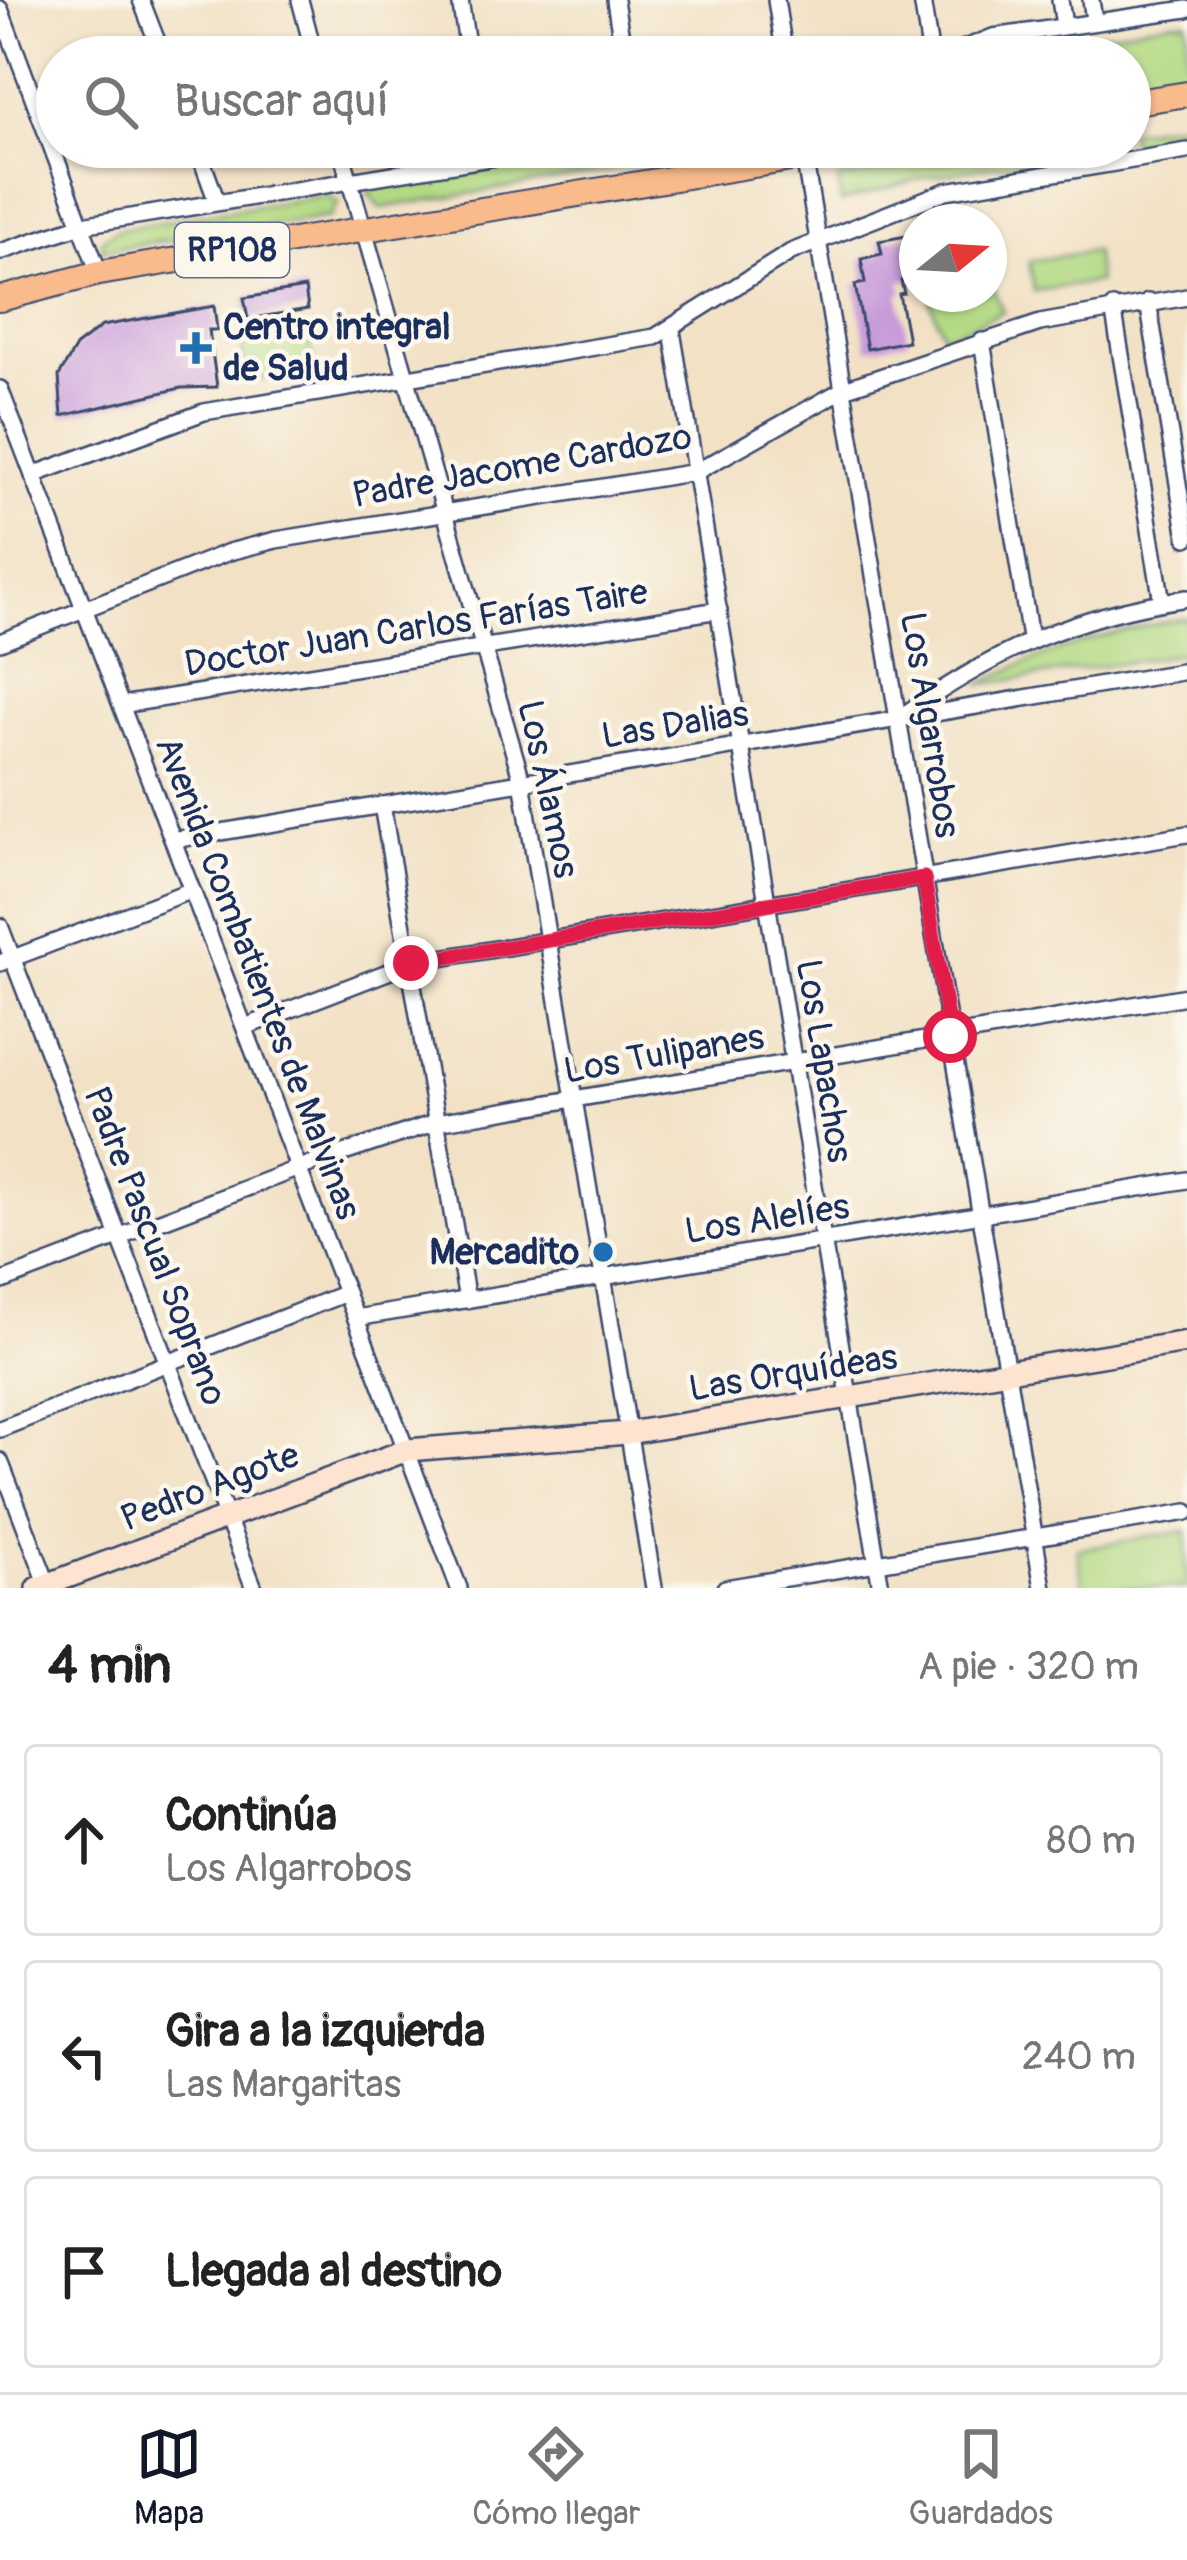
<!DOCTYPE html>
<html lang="es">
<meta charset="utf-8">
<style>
:root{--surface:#fff;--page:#f6f6f6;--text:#222;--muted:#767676;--line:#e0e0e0;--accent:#111827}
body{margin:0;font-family:Pangolin,sans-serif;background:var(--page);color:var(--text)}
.compass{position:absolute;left:899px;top:204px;width:108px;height:108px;border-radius:50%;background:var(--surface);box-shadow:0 3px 9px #0004;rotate:72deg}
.stop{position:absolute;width:36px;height:36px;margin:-27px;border:9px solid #e11d48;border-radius:50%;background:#fff}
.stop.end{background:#e11d48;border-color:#fff;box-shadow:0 3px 12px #0008}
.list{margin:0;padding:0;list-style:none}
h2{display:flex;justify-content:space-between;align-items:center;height:156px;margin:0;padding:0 48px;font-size:51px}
h2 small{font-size:39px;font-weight:400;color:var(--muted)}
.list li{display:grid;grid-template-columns:78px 1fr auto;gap:36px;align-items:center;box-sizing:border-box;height:192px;margin:0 24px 24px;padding:0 24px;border:3px solid var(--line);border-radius:12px}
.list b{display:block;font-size:45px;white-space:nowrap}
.list p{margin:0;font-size:39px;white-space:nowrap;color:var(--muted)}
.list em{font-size:39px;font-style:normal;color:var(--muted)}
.icon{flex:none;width:66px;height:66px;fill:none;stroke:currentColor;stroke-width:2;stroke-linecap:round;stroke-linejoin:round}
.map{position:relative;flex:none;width:1187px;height:1588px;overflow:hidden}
.search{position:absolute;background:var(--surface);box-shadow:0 3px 9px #0004;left:36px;right:36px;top:36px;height:132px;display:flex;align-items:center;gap:30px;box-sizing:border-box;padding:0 42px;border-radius:66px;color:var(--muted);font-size:45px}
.sheet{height:804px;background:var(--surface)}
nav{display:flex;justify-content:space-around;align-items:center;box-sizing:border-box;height:168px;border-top:3px solid var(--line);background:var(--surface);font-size:33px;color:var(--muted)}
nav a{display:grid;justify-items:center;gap:6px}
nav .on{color:var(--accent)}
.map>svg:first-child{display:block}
.green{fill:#b3d983;stroke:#678470;stroke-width:3}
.building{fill:#c79ada}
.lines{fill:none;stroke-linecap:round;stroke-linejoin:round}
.street-casing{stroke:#3b4a6d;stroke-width:20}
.secondary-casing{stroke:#3b4a6d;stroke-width:26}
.primary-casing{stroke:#3b4a6d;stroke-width:28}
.street{stroke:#fff;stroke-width:15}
.secondary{stroke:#fde4d1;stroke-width:21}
.primary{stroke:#fabb8c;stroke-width:24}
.route{stroke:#e11d48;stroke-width:15}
.poi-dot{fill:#1f6fb2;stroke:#fbf7ec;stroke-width:4.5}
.labels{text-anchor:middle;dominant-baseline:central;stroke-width:9;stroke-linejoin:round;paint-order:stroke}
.shield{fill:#fbf7ec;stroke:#5e6b89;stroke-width:3}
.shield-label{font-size:33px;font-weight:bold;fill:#1b2f5e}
.poi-label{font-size:36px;font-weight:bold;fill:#1b2f5e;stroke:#fbf7ec;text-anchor:start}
.street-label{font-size:36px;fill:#1b2f5e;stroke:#fbf7ec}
</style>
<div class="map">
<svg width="1187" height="1588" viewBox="0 0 1187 1588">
<rect width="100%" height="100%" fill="#fbf7ec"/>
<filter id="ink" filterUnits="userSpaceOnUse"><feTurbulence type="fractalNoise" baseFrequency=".00833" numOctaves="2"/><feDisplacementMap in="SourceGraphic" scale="24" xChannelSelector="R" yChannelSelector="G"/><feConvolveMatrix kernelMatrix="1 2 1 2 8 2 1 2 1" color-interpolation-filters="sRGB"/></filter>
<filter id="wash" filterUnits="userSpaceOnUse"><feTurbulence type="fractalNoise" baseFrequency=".004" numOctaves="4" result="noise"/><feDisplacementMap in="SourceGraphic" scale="48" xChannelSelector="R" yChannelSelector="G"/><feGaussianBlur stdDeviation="2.7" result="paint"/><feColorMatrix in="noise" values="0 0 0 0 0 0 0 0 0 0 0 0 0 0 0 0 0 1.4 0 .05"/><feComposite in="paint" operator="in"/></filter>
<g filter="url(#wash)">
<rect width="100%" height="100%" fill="#f2e1c5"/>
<g class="green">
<path d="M1172 21H1187V75L1130 85V57H976Z"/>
<path d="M1187 122V136L1130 143V131Z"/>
<path d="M615 147H756L381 208 368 194 374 186Z"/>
<path d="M1031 147H1105L918 179 841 202 838 179Z"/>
<path d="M326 195 338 203 329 217 103 250 102 239 119 229Z"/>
<path d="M1094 251 1098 282 1034 291 1029 261Z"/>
<path d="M989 278 1003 312 944 336 930 301 947 294H989Z"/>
<path d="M308 332 315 370 248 382 241 344Z"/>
<path d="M1187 618V653L979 685C1047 649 1112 631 1187 618Z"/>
<path d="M1187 1531V1588H1083L1077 1549Z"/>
</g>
<g id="blocks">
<g class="building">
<path d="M917 234V278L901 281 904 293 899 294 908 341 867 349 855 285 865 283 861 259 882 254 879 241Z"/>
<path d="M305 288 308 309 248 319 244 298Z"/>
<path d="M214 306 217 330H209L217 387 181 388 62 416 59 376 77 345 102 326Z"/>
</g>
</g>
</g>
<g filter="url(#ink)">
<use href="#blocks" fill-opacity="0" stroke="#3b4a6d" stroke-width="3"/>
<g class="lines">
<g class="street-casing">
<g id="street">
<path d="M141 0 163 57"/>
<path d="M300 0 315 57"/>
<path d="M460 0 469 57"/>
<path d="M615 0 624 57"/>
<path d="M776 0 785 57"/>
<path d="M922 0 931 57"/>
<path d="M1060 0 1064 25"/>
<path d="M1091 0 1094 20"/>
<path d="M0 9 99 273"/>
<path d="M942 57 993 37 1187 9"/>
<path d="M197 147 217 202"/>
<path d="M340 147 522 781 654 1588"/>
<path d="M803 150 1043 1588"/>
<path d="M0 252 82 225 557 147"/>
<path d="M1148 302 1187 538"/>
<path d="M1113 307 1162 602"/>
<path d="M672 331 881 1588"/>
<path d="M982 341 1030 638"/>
<path d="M0 389 459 1588"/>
<path d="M33 475 204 412 655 337 791 252 946 191 1187 151"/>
<path d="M0 642 229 552 276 540 696 472 844 389 1040 323 1187 297"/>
<path d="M121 705 719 610"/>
<path d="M905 714C1000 649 1073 615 1187 598"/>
<path d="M382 805 467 1300"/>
<path d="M173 840 1187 671"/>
<path d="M0 926 254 1588"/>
<path d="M0 963 192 890"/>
<path d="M245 1027 411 963 1187 834"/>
<path d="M0 1282 299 1168 437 1122 1187 996"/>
<path d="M356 1318 1187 1180"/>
<path d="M0 1429 346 1293"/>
<path d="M0 1461 49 1588"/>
<path d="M725 1588 1187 1512"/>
</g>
</g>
<g class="secondary-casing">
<path id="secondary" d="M38 1588 407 1450 628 1433 1187 1342"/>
</g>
<g class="primary-casing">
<g id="primary">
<path d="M1130 103 1187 94"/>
<path d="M0 299 99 273 863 147"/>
</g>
</g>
<use href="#street" class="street"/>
<use href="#secondary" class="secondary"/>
<use href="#primary" class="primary"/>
</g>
</g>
<g class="lines" filter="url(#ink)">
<path class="route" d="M411 963 924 878 950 1036"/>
</g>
<g class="poi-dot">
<path d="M190 330h12v12h12v12h-12v12h-12v-12h-12v-12h12z"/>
<circle cx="603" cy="1252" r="12"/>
</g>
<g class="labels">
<rect class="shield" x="175" y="223" width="114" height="54" rx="9"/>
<g class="shield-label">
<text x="232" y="250">RP108</text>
</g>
<g class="poi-label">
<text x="223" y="327">Centro integral<tspan x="223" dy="41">de Salud</tspan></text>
<text x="579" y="1252" text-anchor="end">Mercadito</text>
</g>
<g class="street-label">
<text transform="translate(522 466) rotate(-10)">Padre Jacome Cardozo</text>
<text transform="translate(416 628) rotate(-9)">Doctor Juan Carlos Farías Taire</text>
<text transform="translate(675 725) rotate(-9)">Las Dalias</text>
<text transform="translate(930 725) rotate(81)">Los Algarrobos</text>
<text transform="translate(548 789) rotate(78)">Los Álamos</text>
<text transform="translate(258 978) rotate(69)">Avenida Combatientes de Malvinas</text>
<text transform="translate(664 1054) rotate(-10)">Los Tulipanes</text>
<text transform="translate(824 1061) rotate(81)">Los Lapachos</text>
<text transform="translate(767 1219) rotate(-9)">Los Alelíes</text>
<text transform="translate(155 1246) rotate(69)">Padre Pascual Soprano</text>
<text transform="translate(793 1373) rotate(-9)">Las Orquídeas</text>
<text transform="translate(210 1487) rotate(-21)">Pedro Agote</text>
</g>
</g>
</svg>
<svg class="compass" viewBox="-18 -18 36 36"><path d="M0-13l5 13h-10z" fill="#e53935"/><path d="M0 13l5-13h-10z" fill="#767676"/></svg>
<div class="stop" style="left:950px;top:1036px"></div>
<div class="stop end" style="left:411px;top:963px"></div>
<div class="search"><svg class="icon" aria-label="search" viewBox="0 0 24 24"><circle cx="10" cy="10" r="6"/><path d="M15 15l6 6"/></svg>Buscar aquí</div>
</div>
<section class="sheet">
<h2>4 min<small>A pie · 320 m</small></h2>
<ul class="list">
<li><svg class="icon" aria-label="ahead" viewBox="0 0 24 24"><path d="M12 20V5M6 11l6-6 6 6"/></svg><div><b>Continúa</b><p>Los Algarrobos</p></div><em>80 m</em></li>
<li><svg class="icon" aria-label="left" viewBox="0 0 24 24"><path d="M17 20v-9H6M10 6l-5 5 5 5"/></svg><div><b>Gira a la izquierda</b><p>Las Margaritas</p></div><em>240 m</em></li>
<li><svg class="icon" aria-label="arrive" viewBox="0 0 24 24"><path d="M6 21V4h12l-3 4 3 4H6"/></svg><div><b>Llegada al destino</b></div></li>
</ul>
</section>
<nav>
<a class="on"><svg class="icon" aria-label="map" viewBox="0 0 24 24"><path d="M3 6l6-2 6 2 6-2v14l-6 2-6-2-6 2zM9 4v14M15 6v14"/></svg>Mapa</a>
<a><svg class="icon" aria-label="directions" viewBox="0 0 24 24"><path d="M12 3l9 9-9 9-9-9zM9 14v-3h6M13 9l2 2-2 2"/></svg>Cómo llegar</a>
<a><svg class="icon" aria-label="saved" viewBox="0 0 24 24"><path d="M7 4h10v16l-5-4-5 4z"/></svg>Guardados</a>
</nav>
